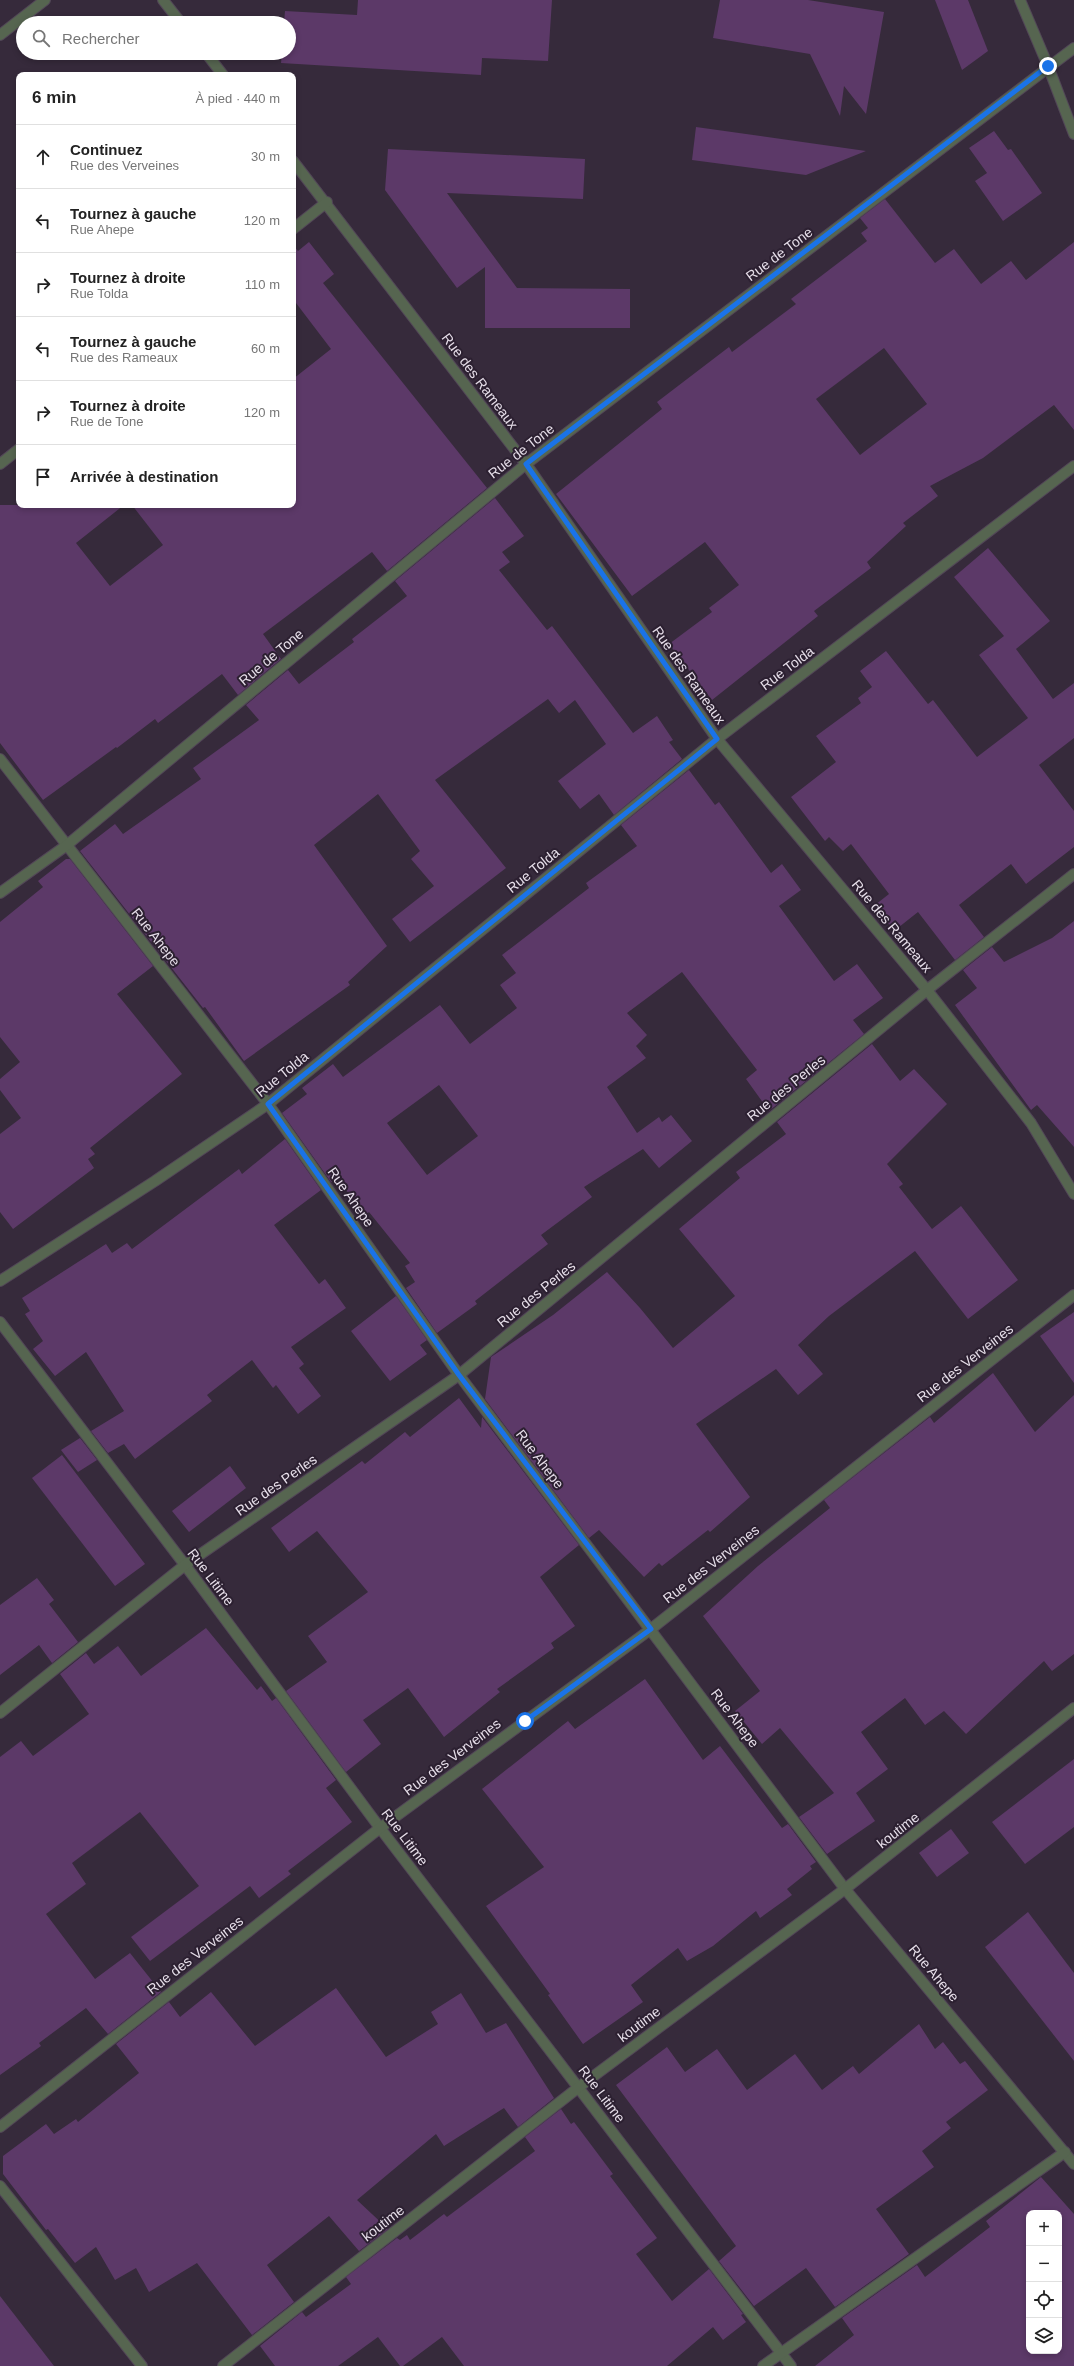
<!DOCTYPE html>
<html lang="fr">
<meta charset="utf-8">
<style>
:root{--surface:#fff;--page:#f6f6f6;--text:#222;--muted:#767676;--line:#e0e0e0}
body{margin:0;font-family:Arial,sans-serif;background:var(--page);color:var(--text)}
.controls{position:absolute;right:12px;bottom:12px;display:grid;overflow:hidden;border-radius:8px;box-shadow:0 2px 6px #0003}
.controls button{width:36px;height:36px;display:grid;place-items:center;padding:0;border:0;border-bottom:1px solid var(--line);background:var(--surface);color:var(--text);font:20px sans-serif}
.stop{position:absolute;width:12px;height:12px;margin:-9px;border:3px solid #1a73e8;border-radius:50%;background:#fff}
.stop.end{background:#1a73e8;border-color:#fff;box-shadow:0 1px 4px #0008}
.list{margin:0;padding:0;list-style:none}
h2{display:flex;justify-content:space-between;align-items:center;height:52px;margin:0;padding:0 16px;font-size:17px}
h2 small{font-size:13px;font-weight:400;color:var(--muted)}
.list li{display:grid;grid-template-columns:26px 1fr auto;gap:12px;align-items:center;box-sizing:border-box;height:64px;padding:0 16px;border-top:1px solid var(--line)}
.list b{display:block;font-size:15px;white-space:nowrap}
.list p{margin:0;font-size:13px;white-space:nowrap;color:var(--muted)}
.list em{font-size:13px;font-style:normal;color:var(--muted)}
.icon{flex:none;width:22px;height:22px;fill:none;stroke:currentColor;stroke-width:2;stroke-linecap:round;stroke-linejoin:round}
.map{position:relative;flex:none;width:1074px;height:2366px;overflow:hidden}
.search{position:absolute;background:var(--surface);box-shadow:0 2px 6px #0003;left:16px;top:16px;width:280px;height:44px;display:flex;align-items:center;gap:10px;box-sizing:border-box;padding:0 14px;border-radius:22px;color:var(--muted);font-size:15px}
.panel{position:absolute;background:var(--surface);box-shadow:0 2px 6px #0003;left:16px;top:72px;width:280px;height:436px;border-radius:8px}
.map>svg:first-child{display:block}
.building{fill:#5c3968;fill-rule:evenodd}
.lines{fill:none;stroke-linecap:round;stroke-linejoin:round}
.minor-casing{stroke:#524757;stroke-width:12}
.minor{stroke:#566550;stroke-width:10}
.route{stroke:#1a73e8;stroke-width:5}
.labels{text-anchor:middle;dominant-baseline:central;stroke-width:4;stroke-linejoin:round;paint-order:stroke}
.street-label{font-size:14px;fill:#e7dfea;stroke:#2c2031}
</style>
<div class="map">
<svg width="1074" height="2366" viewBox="0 0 1074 2366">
<rect width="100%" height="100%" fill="#362a3b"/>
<g class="building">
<path d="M358 0H552L548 61 482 58 481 75 281 63 282 53H289V23H284L285 11 357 15Z"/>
<path d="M720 0H808L884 12 866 114 844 86 840 116 810 54 713 38Z"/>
<path d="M935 0H968L988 51 962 70Z"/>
<path d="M696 127 866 151 806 175 692 160Z"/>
<path d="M994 131 1008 150 1011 149 1042 193 1003 221 975 181 987 173 969 148Z"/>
<path d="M388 149 585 159 583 199 447 193 517 288 630 289V328H485V267L457 288 385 190Z"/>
<path d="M885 199 935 263 954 249 981 284 1011 261 1026 280 1074 242V430L1054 405 983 458 930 486 938 496 903 523 906 526 867 562 871 568 814 611 818 616 712 700 669 644 712 612 709 608 739 585 705 542 632 596 556 494 662 409 657 402 729 347 732 352 796 304 791 299 867 241 861 233 868 228 860 218ZM884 348 927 404 860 455 816 399Z"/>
<path d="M309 242 334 274 323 283 487 488 387 571 372 552 263 634 281 659 238 695 222 674 158 723 155 719 117 748 116 747 43 800 0 743V505H124L76 543 110 586 163 545 132 505H293V379L331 349 296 303 293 305V245L298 251Z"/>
<path d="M495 498 524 536 502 552 510 562 499 570 547 630 552 626 633 733 657 716 673 740 669 742 682 759 614 815 599 794 580 809 558 781 606 744 575 700 559 713 548 699 435 780 506 868 410 942 392 919 434 886 411 859 420 851 378 794 314 845 387 946 348 982 350 985 244 1061 205 1007 203 1008 80 851 115 824 123 834 201 779 193 768 259 720 246 705 288 670 299 684 354 642 352 639 407 596 395 581Z"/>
<path d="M988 548 1050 621 1016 649 1053 699 1074 683V738L1039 765 1074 811V847L1026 884 1011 864 959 905 984 937 955 960 918 912 894 931 875 905 889 894 851 844 843 851 829 837 825 841 791 797 836 762 816 736 861 703 858 698 872 687 860 671 886 651 928 704 933 700 977 757 1028 718 979 655 1004 636 954 577Z"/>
<path d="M689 770 715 805 719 802 771 873 782 864 801 890 779 906 834 981 857 964 883 998 853 1020 864 1034 769 1111 746 1079 757 1070 682 972 627 1013 647 1035 636 1046 646 1058 607 1087 637 1133 659 1117 662 1122 671 1115 692 1141 659 1168 643 1149 584 1187 592 1197 541 1235 548 1244 475 1301 477 1304 437 1333 406 1288 415 1282 405 1266 410 1263 369 1212 365 1215 337 1178 331 1182 282 1113 307 1094 302 1088 333 1064 343 1077 440 1005 470 1044 517 1008 500 985 516 973 502 955 589 888 586 883 637 846 621 825ZM439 1085 478 1136 427 1175 387 1123Z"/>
<path d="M66 859H70L153 966 117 994 182 1074 90 1148 95 1154 88 1159 94 1168 13 1229 0 1212V1134L21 1118 0 1090V1079L20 1062 0 1037V922L43 887 38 881Z"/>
<path d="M1074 921V1147L1037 1105 1031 1110 955 1005 977 988 963 970 992 947 1004 962 1052 938Z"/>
<path d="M872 1044 900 1081 914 1069 947 1104 887 1164 903 1184 899 1187 932 1229 961 1206 1018 1280 968 1319 915 1251 829 1316 798 1345 823 1374 798 1395 776 1369 696 1424 750 1497 710 1532 708 1530 662 1566 659 1563 644 1577 599 1530 589 1538 485 1399 491 1357 553 1315 607 1272 640 1308 673 1348 735 1296 679 1229 740 1178 736 1172 786 1134 777 1122Z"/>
<path d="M285 1139 321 1190 274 1225 319 1284 325 1279 346 1308 291 1347 304 1364 299 1368 321 1396 298 1414 276 1385 273 1388 252 1360 207 1395 212 1401 135 1459 124 1444 108 1453 91 1431 124 1411 86 1352 55 1376 33 1349 43 1341 25 1314 30 1311 22 1298 106 1244 112 1253 127 1243 132 1249 239 1169 242 1174Z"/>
<path d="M396 1296 427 1340 420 1345 427 1354 390 1381 351 1331Z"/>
<path d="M1074 1312V1383L1040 1336Z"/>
<path d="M993 1373 1035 1432 1074 1395V1654L1052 1671 1044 1661 966 1734 944 1711 925 1725 905 1698 861 1732 888 1769 856 1793 875 1821 827 1854 799 1817 834 1793 780 1728 762 1744 735 1711 760 1691 703 1616 758 1566 830 1508 824 1500 930 1417 934 1423Z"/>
<path d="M459 1398 481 1428 482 1417 579 1545 540 1577 575 1626 551 1643 554 1648 497 1689 500 1692 444 1737 408 1688 363 1720 381 1744 346 1772 286 1691 327 1662 308 1636 368 1592 317 1531 289 1552 271 1528 362 1461 365 1464 405 1432 410 1437Z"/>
<path d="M80 1438 97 1460 78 1472 61 1450Z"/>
<path d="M62 1455 145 1564 115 1586 32 1478Z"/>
<path d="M230 1466 246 1488 189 1532 172 1511Z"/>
<path d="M37 1578 54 1600 49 1604 78 1642 52 1663 39 1645 0 1675V1605Z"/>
<path d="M206 1628 257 1690 261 1686 272 1701 276 1698 336 1780 326 1788 352 1822 288 1871 291 1874 259 1898 250 1886 150 1961 131 1937 199 1886 140 1812 72 1863 86 1884 46 1914 95 1979 130 1953 161 1992 108 2034 86 2008 39 2043 41 2046 0 2075V1757L21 1741 33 1756 89 1714 60 1674 86 1653 94 1664 118 1646 141 1676Z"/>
<path d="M645 1679 703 1760 720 1746 782 1828 788 1824 816 1862 810 1866 812 1869 787 1889 792 1895 760 1918 756 1911 713 1946 687 1961 678 1948 631 1985 643 2002 583 2044 548 1995 550 1994 486 1906 544 1867 482 1789 568 1721 575 1729Z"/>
<path d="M1074 1759V1827L1025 1864 992 1822Z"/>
<path d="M951 1829 969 1853 937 1877 919 1853Z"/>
<path d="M1028 1912 1074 1973V2061L985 1947Z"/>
<path d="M336 1988 386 2057 438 2024 431 2012 461 1993 486 2033 506 2023 554 2098 518 2127 504 2108 444 2146 436 2134 357 2200 388 2229 359 2251 329 2216 267 2265 294 2302 252 2335 197 2263 149 2292 136 2268 115 2280 96 2247 75 2263 48 2229 46 2230 3 2174V2156L46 2124 54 2134 76 2119 78 2122 139 2073 116 2044 169 2002 180 2017 211 1992 255 2046Z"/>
<path d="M919 2024 935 2049 943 2042 960 2064 965 2061 988 2090 946 2122 951 2128 922 2151 934 2167 876 2209 909 2254 835 2307 806 2268 754 2306 719 2261 736 2246 616 2085 667 2047 685 2072 717 2049 747 2090 795 2054 822 2090 853 2066 859 2074Z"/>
<path d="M561 2109 571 2124 574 2122 613 2174 610 2176 657 2238 636 2254 672 2301 709 2269 743 2314 741 2315 746 2322 723 2340 713 2327 667 2366H464L442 2337 403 2366H400L378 2337 338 2366H275L260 2346 302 2312 306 2317 351 2284 346 2277 397 2238 400 2240 407 2235 410 2240 444 2214 447 2217 535 2151 525 2137Z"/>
<path d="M1041 2177 1074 2214V2366H815L854 2335 842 2318 917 2265 925 2277 990 2227 986 2221ZM1029 2213H1059V2351H1029Z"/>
<path d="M0 2296 54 2366H0Z"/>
</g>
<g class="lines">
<g class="minor-casing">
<g id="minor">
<path d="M163 0 181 23"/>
<path d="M1020 0 1048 66 1074 134"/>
<path d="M0 35 45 0"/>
<path d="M206 53 223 75"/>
<path d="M293 161 526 464 717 739 927 990 1031 1123 1074 1194"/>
<path d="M293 229 327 202"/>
<path d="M0 464 19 449"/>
<path d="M0 759 268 1104 459 1375 845 1889 1074 2164"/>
<path d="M0 893 67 845 526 464 1074 48"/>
<path d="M0 1281 155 1181 268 1104 717 739 1074 466"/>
<path d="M0 1322 185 1565 380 1828 791 2366"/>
<path d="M0 1713 185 1565 459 1375 927 990 1074 874"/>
<path d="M0 2127 380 1828 651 1629 1074 1295"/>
<path d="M0 2186 142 2366"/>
<path d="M223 2366 579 2087 845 1889 1074 1708"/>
<path d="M763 2366 1065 2152"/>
</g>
</g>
<use href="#minor" class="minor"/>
</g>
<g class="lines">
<path class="route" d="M525 1721 651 1629 459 1375 268 1104 717 739 526 464 1048 66"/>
</g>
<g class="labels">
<g class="street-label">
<text transform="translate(779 254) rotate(-37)">Rue de Tone</text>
<text transform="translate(480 381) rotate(53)">Rue des Rameaux</text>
<text transform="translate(521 451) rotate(-38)">Rue de Tone</text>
<text transform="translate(271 657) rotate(-40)">Rue de Tone</text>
<text transform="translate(787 668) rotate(-37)">Rue Tolda</text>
<text transform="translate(689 675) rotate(55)">Rue des Rameaux</text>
<text transform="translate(533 870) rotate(-39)">Rue Tolda</text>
<text transform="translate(892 926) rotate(50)">Rue des Rameaux</text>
<text transform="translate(156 937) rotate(52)">Rue Ahepe</text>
<text transform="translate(282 1074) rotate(-39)">Rue Tolda</text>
<text transform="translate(786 1088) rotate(-39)">Rue des Perles</text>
<text transform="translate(351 1197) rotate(55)">Rue Ahepe</text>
<text transform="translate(536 1294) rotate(-39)">Rue des Perles</text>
<text transform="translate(965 1363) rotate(-38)">Rue des Verveines</text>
<text transform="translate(540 1459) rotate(53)">Rue Ahepe</text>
<text transform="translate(276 1485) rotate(-35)">Rue des Perles</text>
<text transform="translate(711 1564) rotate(-38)">Rue des Verveines</text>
<text transform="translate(211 1577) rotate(53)">Rue Litime</text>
<text transform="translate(735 1718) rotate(53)">Rue Ahepe</text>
<text transform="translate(452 1757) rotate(-37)">Rue des Verveines</text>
<text transform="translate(898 1830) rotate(-38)">koutime</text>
<text transform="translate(405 1837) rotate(53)">Rue Litime</text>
<text transform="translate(195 1955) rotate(-38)">Rue des Verveines</text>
<text transform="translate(934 1973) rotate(50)">Rue Ahepe</text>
<text transform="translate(639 2024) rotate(-37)">koutime</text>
<text transform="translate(602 2094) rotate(53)">Rue Litime</text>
<text transform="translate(383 2223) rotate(-38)">koutime</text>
</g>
</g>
</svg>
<div class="controls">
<button>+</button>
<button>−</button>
<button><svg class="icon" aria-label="locate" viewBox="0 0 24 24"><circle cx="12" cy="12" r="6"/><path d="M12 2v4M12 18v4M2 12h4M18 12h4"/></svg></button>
<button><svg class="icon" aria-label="layers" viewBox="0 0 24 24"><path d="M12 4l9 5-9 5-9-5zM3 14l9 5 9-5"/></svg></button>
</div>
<div class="stop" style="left:525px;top:1721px"></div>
<div class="stop end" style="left:1048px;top:66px"></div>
<div class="search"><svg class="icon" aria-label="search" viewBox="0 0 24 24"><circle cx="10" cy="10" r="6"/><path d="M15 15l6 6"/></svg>Rechercher</div>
<section class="panel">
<h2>6 min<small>À pied · 440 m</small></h2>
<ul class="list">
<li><svg class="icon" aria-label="ahead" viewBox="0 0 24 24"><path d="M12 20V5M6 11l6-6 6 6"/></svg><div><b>Continuez</b><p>Rue des Verveines</p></div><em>30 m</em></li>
<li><svg class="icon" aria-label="left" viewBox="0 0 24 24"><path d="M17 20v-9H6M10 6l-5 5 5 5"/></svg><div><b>Tournez à gauche</b><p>Rue Ahepe</p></div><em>120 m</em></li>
<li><svg class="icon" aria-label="right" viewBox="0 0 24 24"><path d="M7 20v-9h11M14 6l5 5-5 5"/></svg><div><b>Tournez à droite</b><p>Rue Tolda</p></div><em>110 m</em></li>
<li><svg class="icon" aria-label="left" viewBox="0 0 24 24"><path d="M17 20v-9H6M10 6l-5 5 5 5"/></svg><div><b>Tournez à gauche</b><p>Rue des Rameaux</p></div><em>60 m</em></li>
<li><svg class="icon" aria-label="right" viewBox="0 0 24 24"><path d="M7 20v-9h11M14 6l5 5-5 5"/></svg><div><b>Tournez à droite</b><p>Rue de Tone</p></div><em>120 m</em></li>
<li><svg class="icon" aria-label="arrive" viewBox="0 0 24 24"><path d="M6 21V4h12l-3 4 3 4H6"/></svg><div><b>Arrivée à destination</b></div></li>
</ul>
</section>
</div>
